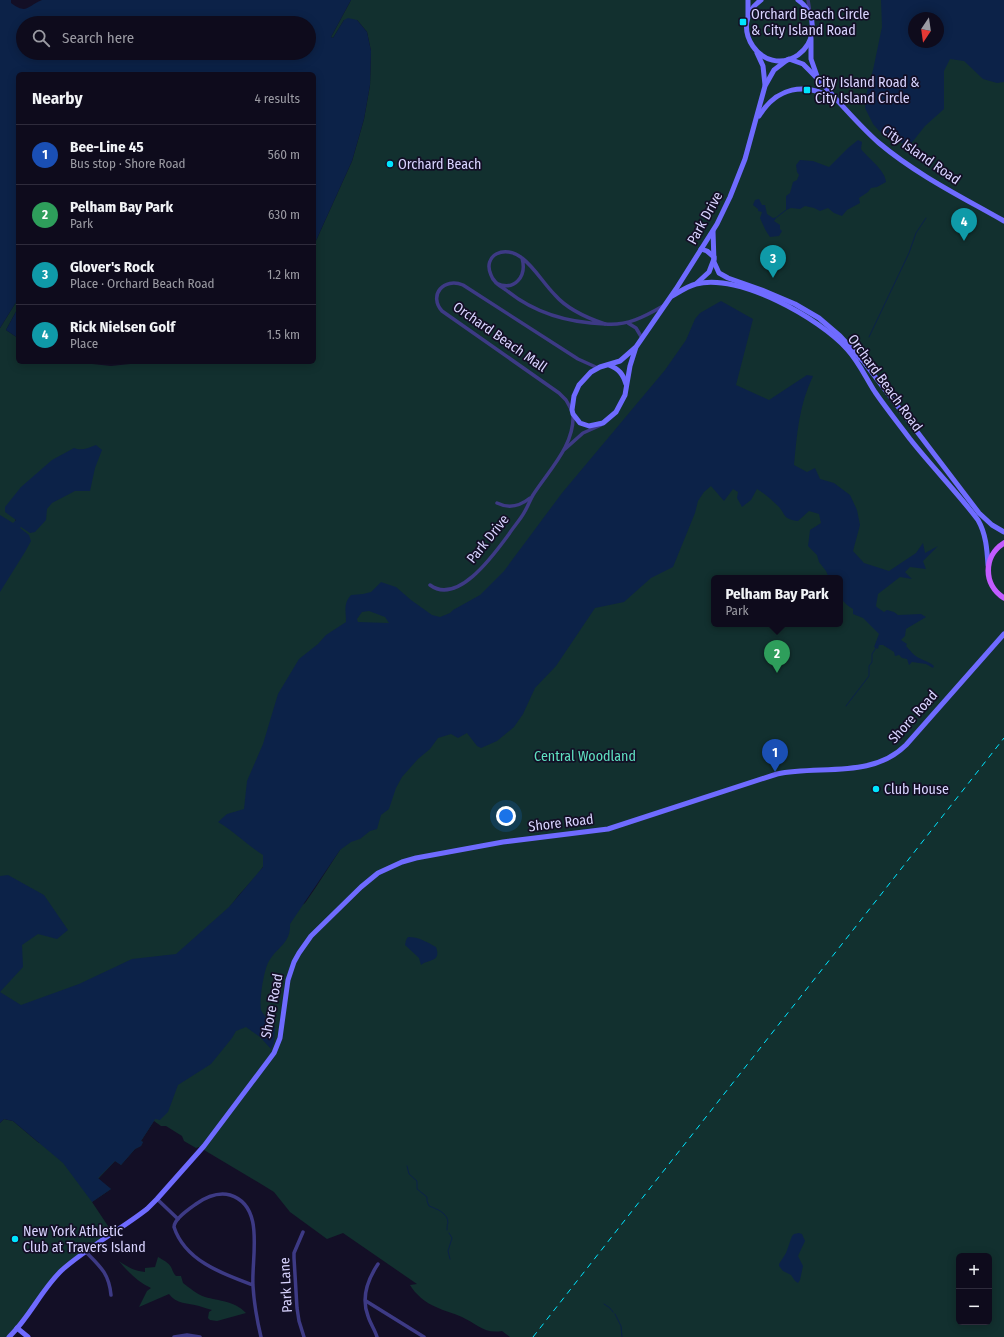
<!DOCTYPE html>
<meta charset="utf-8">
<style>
:root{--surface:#0e0b1c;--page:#171425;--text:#f1f3f6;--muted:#9b9ba3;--line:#2e2b3b;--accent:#00e5ff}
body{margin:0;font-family:"Fira Sans Condensed",sans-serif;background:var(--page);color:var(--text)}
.controls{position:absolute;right:12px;bottom:12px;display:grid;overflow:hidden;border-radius:6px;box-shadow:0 2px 10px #0003}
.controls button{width:36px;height:36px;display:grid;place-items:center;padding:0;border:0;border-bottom:1px solid var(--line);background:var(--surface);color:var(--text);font:20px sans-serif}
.compass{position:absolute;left:908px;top:12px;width:36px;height:36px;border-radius:50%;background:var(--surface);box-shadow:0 2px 10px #0003;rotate:193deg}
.you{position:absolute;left:506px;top:816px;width:14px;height:14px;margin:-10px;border:3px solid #fff;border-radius:50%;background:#1a73e8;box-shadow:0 0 0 6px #1a73e833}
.badge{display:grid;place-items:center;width:26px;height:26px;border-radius:50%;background:var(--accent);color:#fff;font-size:13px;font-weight:700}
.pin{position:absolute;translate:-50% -33px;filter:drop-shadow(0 1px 2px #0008)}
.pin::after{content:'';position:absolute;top:21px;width:14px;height:12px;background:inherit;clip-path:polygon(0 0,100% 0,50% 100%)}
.popup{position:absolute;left:711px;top:575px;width:132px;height:52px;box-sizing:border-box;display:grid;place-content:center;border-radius:6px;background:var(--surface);filter:drop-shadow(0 1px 3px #0005);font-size:13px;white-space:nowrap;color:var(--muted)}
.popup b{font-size:15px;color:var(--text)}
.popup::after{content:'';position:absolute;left:50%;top:100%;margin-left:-8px;border:8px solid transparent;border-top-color:var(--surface)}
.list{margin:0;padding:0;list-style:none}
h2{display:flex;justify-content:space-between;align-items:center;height:52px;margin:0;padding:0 16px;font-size:17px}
h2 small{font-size:13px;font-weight:400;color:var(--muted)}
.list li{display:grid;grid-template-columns:26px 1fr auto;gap:12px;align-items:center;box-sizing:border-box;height:60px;padding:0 16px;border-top:1px solid var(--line)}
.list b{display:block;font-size:15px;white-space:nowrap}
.list p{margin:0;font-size:13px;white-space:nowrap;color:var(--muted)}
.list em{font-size:13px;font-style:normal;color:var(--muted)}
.icon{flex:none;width:22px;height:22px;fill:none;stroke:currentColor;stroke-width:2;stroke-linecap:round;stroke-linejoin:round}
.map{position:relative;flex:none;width:1004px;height:1337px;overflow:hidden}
.search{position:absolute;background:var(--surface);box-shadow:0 2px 10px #0003;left:16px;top:16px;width:300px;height:44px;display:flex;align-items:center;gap:10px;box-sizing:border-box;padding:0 14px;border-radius:22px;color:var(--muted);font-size:15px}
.panel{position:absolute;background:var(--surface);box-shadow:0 2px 10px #0003;left:16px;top:72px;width:300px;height:292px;border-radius:6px}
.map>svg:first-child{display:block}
.green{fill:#12302f;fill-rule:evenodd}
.water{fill:#0c2248;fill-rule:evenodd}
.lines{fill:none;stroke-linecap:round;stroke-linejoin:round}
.stream{stroke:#0c2248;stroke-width:1}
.street{stroke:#3d3a85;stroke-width:3.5}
.secondary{stroke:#6f6bff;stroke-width:5}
.primary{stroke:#c25bff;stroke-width:5.5}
.rail{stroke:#00e5ff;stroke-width:1;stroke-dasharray:6 5;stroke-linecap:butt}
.poi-dot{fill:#00e5ff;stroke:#130f26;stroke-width:1.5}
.labels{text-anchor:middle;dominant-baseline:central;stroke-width:3.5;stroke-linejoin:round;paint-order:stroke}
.poi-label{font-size:14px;fill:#d9d4ff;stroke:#130f26;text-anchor:start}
.street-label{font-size:14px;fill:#d9d4ff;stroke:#130f26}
.park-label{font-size:14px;fill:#5fe0c0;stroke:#130f26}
</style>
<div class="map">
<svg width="1004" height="1337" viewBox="0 0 1004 1337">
<rect width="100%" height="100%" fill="#130f26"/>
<g class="green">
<path d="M351 0H900L914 42H938L1004 14V1337H510L502 1331C484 1334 477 1324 462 1317 453 1313 444 1311 436 1307 426 1303 415 1294 410 1285L417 1284 343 1233 327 1239 290 1212 274 1192 266 1187 199 1147 196 1148 184 1141 182 1136 166 1126H161L154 1121 141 1141 143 1142 141 1146 135 1149 121 1165 115 1161 98 1179 111 1189 92 1202 112 1232 70 1263 8 1337H0V1123L4 1119 13 1121 39 1143 247 1002 282 920 305 903 316 887 565 500 281 841 258 874 238 896 206 939 180 956 0 1031V586L17 535 16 514 15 525 0 526V328L18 299V308L6 330 18 338V362H74L111 366 149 362H314V245L352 161 364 119 370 85 371 51 367 32 357 20H344L333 38 331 37ZM714 578H840V624H714ZM959 1256H989V1322H959Z"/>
<path d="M158 1257C163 1260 168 1262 171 1267 173 1271 173 1273 176 1276H181L183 1283C190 1288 196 1294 205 1297 219 1301 235 1301 246 1313L217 1321 210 1320 208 1318 209 1312 212 1310C207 1309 203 1307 199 1306 188 1303 176 1304 169 1294L139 1307 147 1291 151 1288C138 1282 128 1272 119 1261 127 1267 135 1271 145 1272V1268L155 1267Z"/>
</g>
<g class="water">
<path d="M0 0H11V3C27 15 27 6 42 0H351L331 37 333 38 344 20 348 18 357 20 367 32 371 51 370 85 364 119 352 161 314 245V74H18V299L0 328ZM23 23H309V53H23Z"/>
<path d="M881 0H1004V82L997 83 983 79 964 61 950 59 944 71V109L925 126 910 145 902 143 880 132 873 124 865 108 866 95 873 70 882 27ZM914 18H938V42H914Z"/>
<path d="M858 140 862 142 861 149C869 159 885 170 886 182L877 187 871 188 868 192 859 198 860 203 847 210 842 216 834 213 828 208 820 211 814 208 805 206 800 209 791 208 786 210V196L790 193 793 182 797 180 799 175 797 172 796 165 800 160 813 161 829 167 848 148Z"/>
<path d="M759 199 762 205H765L767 214 773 218 777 217 774 221 780 225V229L782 231 779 236 770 237C765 231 763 224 760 218L762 212 758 211V209L753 205 755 200Z"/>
<path d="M721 301 753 319 736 385 769 400 807 375 813 376C799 405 797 434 794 465L807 472 815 468 820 479 834 483 850 495 857 510 860 525 853 551 864 563 889 571 916 553 923 543 925 553 938 546 923 561 926 569 910 567 905 572 912 579 900 577 878 594 876 606 878 608 884 612 887 610 894 612 898 615 921 614 926 617 906 629 905 636 901 640 907 644 906 646C910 650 913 655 919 658 924 661 928 661 934 666L933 668 926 664 912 662 909 665 907 659 902 658 899 655 895 656 894 652 883 645H879L878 649 874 647 879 634 863 618 853 614V609C838 600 840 594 840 578H829L826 571 819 562 817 555 808 546 810 530 821 523 819 514 809 511 798 521C782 519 786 514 778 506 771 499 764 493 757 489L751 500 742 507 737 498 738 492 733 489 724 501 711 486 704 492 698 501 695 513 673 567 651 578 624 602 595 608 556 666 535 688 523 714 514 727 497 741 481 748 477 746 467 733 458 738 451 734 438 738 430 749 418 759 402 777 396 788 389 809 381 815 377 829 370 831 360 839 351 842 340 850 290 924C291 943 277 947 269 961 264 969 259 1000 261 1010 263 1015 271 1022 275 1027L274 1043 271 1049 260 1037 246 1027 236 1031 232 1038 211 1064 178 1085 168 1112 160 1120 155 1119 154 1121 141 1141 143 1142 141 1146 135 1149 121 1165 115 1161 98 1178 111 1189 92 1202 63 1163 13 1121 4 1119 0 1123V876L8 875 44 895 68 930 57 939 38 934 22 945 23 967 0 992 21 1005 79 984 132 959 176 954 229 907 263 867V855C247 845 235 832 218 822L227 814 244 809 247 781 263 744 278 694 299 659 318 644 326 635 346 622C346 611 343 604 351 595L363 594 371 592 381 582 396 587 411 600 432 615 440 617 450 613 453 610 480 595 504 571 562 493 665 370 686 340 695 319 700 313ZM369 611 385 617 389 623 358 622 357 619 362 612Z"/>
<path d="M18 308V338L6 330Z"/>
<path d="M96 445 102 450 95 468 90 491H75L52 503 47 509 46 520 35 532 30 533 21 527 20 528 29 535 31 541 25 552 0 592V515L13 523 16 520 5 512V507L21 487 52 460 74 448C82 451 88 448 96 445Z"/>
<path d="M408 937C419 937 427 942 436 947 442 963 427 959 421 965L419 958 405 945 406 940Z"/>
<path d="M799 1233 802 1234 805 1241 798 1256 803 1266 800 1280 798 1283 795 1281 791 1275 783 1271 779 1266V1264L786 1253 792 1236 794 1234Z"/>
</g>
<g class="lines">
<g class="stream">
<path d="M777 217 786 210"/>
<path d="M869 337 909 253 916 233 926 218"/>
<path d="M846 706 869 676V666L872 662V654L876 648"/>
<path d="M407 1166 409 1174 417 1181V1189L427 1197V1201L429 1206C437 1209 448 1213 448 1223 447 1225 447 1227 447 1230"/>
<path d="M449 1233 452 1238 448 1251 450 1259"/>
<path d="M604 1304 610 1308 613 1312"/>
<path d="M615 1314 621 1326 622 1337"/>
</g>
<g class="street">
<path d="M808 0 810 13"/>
<path d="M496 283C515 292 527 276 522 258 505 244 482 255 491 275 493 282 500 286 506 290 534 313 569 323 605 324 587 318 568 310 555 295 543 283 535 268 522 258"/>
<path d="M628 323 636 328 642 338"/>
<path d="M605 324C627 326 644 317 663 306"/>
<path d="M571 409 566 400 559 393 442 311C428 295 444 277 463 285L578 359 598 368"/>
<path d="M565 449 583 433 601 425"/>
<path d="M497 503C509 509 520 506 530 498"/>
<path d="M430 585C458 606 495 553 509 534 514 526 521 519 525 511 528 506 530 500 533 495 549 470 575 445 573 414"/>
<path d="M157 1199 178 1219"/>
<path d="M303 1232 294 1253V1258L297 1308 299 1321 304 1337"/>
<path d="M86 1252C101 1267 109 1274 111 1295"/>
<path d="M253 1285C223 1274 185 1261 174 1227 174 1219 189 1209 196 1204 206 1197 218 1192 230 1195 266 1206 251 1258 253 1286 254 1303 257 1320 261 1337"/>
<path d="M366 1301 424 1337"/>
<path d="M174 1337 187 1335 200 1337"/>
<path d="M377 1337C375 1330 370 1323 368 1316 361 1298 368 1279 378 1264"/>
</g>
<g class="secondary">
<path d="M761 0C725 26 763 79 798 55 806 49 811 41 812 32 814 19 808 7 798 0"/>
<path d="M748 15V0"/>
<path d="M811 39V59L817 76"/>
<path d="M757 53 763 66 765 85"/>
<path d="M789 59 803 64 809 70C833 94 854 121 879 143 917 175 962 197 1004 221"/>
<path d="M759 116C777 87 804 82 833 98"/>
<path d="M713 231 714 262 719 273 728 278 762 290 795 304 819 318 840 336 864 362 979 513 992 525 1004 532"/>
<path d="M701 249 707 251 714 257"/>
<path d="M697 283 709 272 714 259"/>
<path d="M672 296C679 292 688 286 696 284 739 273 819 318 847 349 859 362 866 378 875 392 886 408 898 423 910 439 932 467 957 492 978 520 986 534 987 549 988 565"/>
<path d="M636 347 630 366 625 395 616 412 603 423 589 426 580 423 573 414 572 410 574 396 579 385 591 372 600 367 620 361 636 347 676 289 717 224 730 197 745 159 765 86 774 70 787 60"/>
<path d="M609 365C619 369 623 374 626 384"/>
<path d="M17 1328 28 1337"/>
<path d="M9 1337C30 1317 41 1290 62 1270 88 1247 120 1230 147 1209L157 1199 204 1146 274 1053 280 1038 288 980 294 962 299 953 311 936 361 887 378 873 402 862 416 858 503 842 608 829 777 774C820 765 872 779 906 745L1004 634"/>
</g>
<path class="primary" d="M1004 543C983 556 983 585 1004 598"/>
<path class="rail" d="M533 1337 1004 738"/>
</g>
<g class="poi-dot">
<rect x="739" y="18" width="8" height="8" rx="2"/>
<rect x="803" y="86" width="8" height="8" rx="2"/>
<circle cx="390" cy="164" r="4"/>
<circle cx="876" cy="789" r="4"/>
<circle cx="15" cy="1239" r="4"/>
</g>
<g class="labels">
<g class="poi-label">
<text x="751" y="14">Orchard Beach Circle<tspan x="751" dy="16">&amp; City Island Road</tspan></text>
<text x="815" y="82">City Island Road &amp;<tspan x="815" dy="16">City Island Circle</tspan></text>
<text x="398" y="164">Orchard Beach</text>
<text x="884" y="789">Club House</text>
<text x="23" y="1231">New York Athletic<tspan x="23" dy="16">Club at Travers Island</tspan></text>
</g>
<g class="street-label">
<text transform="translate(921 155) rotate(35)">City Island Road</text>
<text transform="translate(705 218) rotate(-61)">Park Drive</text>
<text transform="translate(500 337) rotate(35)">Orchard Beach Mall</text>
<text transform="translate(885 383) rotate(54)">Orchard Beach Road</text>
<text transform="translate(488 539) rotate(-51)">Park Drive</text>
<text transform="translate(913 717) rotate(-48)">Shore Road</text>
<text transform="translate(561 823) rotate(-7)">Shore Road</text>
<text transform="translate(272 1006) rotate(-79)">Shore Road</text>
<text transform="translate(286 1285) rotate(-93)">Park Lane</text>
</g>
<g class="park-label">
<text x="585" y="756">Central Woodland</text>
</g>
</g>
</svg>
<div class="controls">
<button>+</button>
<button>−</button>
</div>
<svg class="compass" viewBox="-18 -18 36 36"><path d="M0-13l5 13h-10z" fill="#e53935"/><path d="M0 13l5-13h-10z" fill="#9b9ba3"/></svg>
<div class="you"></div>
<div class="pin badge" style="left:775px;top:772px;background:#1a4fb4">1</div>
<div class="pin badge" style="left:777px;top:673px;background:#2e9e5b">2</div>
<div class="popup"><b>Pelham Bay Park</b>Park</div>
<div class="pin badge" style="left:773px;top:278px;background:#0f9aa8">3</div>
<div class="pin badge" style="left:964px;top:241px;background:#0f9aa8">4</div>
<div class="search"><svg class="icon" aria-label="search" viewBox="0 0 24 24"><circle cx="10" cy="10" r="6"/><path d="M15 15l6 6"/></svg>Search here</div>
<section class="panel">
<h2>Nearby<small>4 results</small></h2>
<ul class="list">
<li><span class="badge" style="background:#1a4fb4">1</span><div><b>Bee-Line 45</b><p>Bus stop · Shore Road</p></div><em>560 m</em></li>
<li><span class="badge" style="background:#2e9e5b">2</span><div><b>Pelham Bay Park</b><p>Park</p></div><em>630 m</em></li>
<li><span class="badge" style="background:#0f9aa8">3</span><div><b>Glover's Rock</b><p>Place · Orchard Beach Road</p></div><em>1.2 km</em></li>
<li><span class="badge" style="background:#0f9aa8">4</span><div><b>Rick Nielsen Golf</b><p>Place</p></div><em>1.5 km</em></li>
</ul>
</section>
</div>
